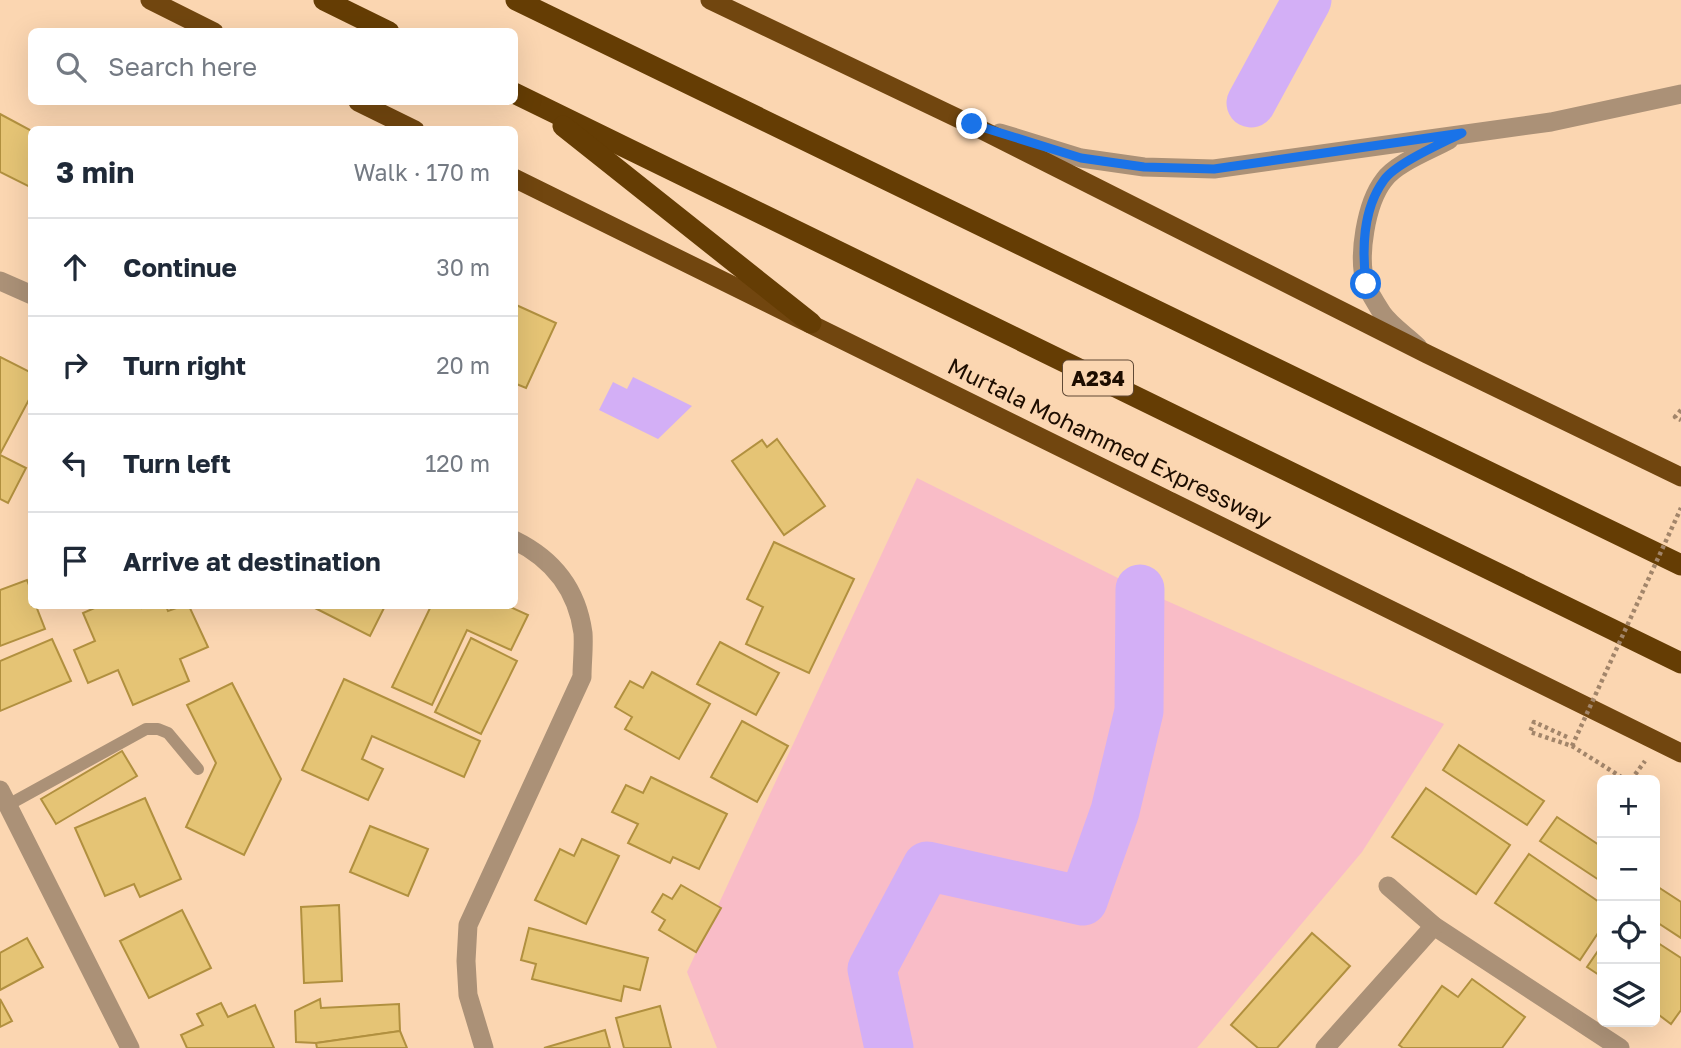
<!DOCTYPE html>
<meta charset="utf-8">
<style>
:root{--surface:#fff;--page:#f2f2f3;--text:#1f2937;--muted:#747a83;--line:#e0e1e3}
body{margin:0;font-family:"Golos Text",sans-serif;background:var(--page);color:var(--text)}
.controls{position:absolute;right:21px;bottom:21px;display:grid;overflow:hidden;border-radius:10px;box-shadow:0 7px 28px #0002}
.controls button{width:63px;height:63px;display:grid;place-items:center;padding:0;border:0;border-bottom:2px solid var(--line);background:var(--surface);color:var(--text);font:35px sans-serif}
.stop{position:absolute;width:21px;height:21px;margin:-16px;border:5px solid #1a73e8;border-radius:50%;background:#fff}
.stop.end{background:#1a73e8;border-color:#fff;box-shadow:0 2px 7px #0008}
.list{margin:0;padding:0;list-style:none}
h2{display:flex;justify-content:space-between;align-items:center;height:91px;margin:0;padding:0 28px;font-size:30px}
h2 small{font-size:23px;font-weight:400;color:var(--muted)}
.list li{display:grid;grid-template-columns:46px 1fr auto;gap:21px;align-items:center;box-sizing:border-box;height:98px;padding:0 28px;border-top:2px solid var(--line)}
.list b{display:block;font-size:26px;white-space:nowrap}
.list em{font-size:23px;font-style:normal;color:var(--muted)}
.icon{flex:none;width:38px;height:38px;fill:none;stroke:currentColor;stroke-width:2;stroke-linecap:round;stroke-linejoin:round}
.map{position:relative;flex:none;width:1681px;height:1048px;overflow:hidden}
.search{position:absolute;background:var(--surface);box-shadow:0 7px 28px #0002;left:28px;top:28px;width:490px;height:77px;display:flex;align-items:center;gap:18px;box-sizing:border-box;padding:0 24px;border-radius:10px;color:var(--muted);font-size:26px}
.panel{position:absolute;background:var(--surface);box-shadow:0 7px 28px #0002;left:28px;top:126px;width:490px;height:483px;border-radius:10px}
.map>svg:first-child{display:block}
.green{fill:#f9bcc7}
.water{fill:#d3aff6}
.lines{fill:none;stroke-linecap:round;stroke-linejoin:round}
.river{stroke:#d3aff6;stroke-width:49}
.building{fill:#e5c475;stroke:#b1903f;stroke-width:2}
.path{stroke:#a2856a;stroke-width:4.5;stroke-dasharray:3.5 3.5;stroke-linecap:butt}
.service{stroke:#ab9177;stroke-width:12}
.minor{stroke:#ab9177;stroke-width:19}
.tertiary{stroke:#ab9177;stroke-width:19}
.trunk{stroke:#71460f;stroke-width:19}
.motorway{stroke:#653d04;stroke-width:21}
.path-bridge{stroke:#a2856a;stroke-width:4.5;stroke-dasharray:3.5 3.5;stroke-linecap:butt}
.route{stroke:#1a73e8;stroke-width:9}
.labels{text-anchor:middle;dominant-baseline:central;stroke-width:7;stroke-linejoin:round;paint-order:stroke}
.shield{fill:#fbd6b1;stroke:#604935;stroke-width:2}
.shield-label{font-size:21px;font-weight:bold;fill:#1d0d00}
.street-label{font-size:23px;fill:#1d0d00;stroke:#fbd6b1}
</style>
<div class="map">
<svg width="1681" height="1048" viewBox="0 0 1681 1048">
<rect width="100%" height="100%" fill="#fbd6b1"/>
<path class="green" d="M917 478 1140 589 1444 724 1362 852 1197 1048H717L687 972Z"/>
<path class="water" d="M633 377 692 406 658 439 599 410 613 382 627 389Z"/>
<g class="lines">
<g class="river">
<path d="M1251 103 1307 0"/>
<path d="M889 1048 872 969 927 866 1083 901 1115 811 1139 711 1140 589"/>
</g>
</g>
<g class="building">
<path d="M0 114 32 131V188L0 172Z"/>
<path d="M514 304 556 323 526 388 514 383Z"/>
<path d="M0 357 32 373V394L0 454Z"/>
<path d="M777 439 825 506 784 535 732 461 762 440 767 447Z"/>
<path d="M0 455 26 468 8 503 0 499Z"/>
<path d="M774 542 854 579 809 673 746 644 763 607 747 599Z"/>
<path d="M27 580 32 593V606H36L45 629 0 646V590Z"/>
<path d="M99 606H141L142 608 148 606H166L168 611 182 606H189L208 647 180 659 189 681 133 705 118 670 88 683 74 650 95 641 83 613Z"/>
<path d="M311 606H385L370 636Z"/>
<path d="M431 606H508L528 615 511 650 467 630 432 705 392 687Z"/>
<path d="M471 638 517 661 481 734 435 712Z"/>
<path d="M52 639 71 681 0 711V661Z"/>
<path d="M720 642 779 673 756 715 697 684Z"/>
<path d="M652 672 710 704 679 759 625 729 632 717 615 707 630 681 643 688Z"/>
<path d="M344 679 480 741 464 777 372 736 362 759 383 769 368 800 302 770Z"/>
<path d="M232 683 281 779 244 855 186 827 216 763 187 705Z"/>
<path d="M742 721 788 746 757 802 711 777Z"/>
<path d="M1459 745 1544 801 1527 825 1443 770Z"/>
<path d="M122 751 137 776 56 824 41 799Z"/>
<path d="M651 777 727 814 699 869 673 857 670 863 628 843 638 824 612 812 626 785 643 793Z"/>
<path d="M1426 788 1510 845 1476 894 1392 837Z"/>
<path d="M145 798 181 879 140 897 134 884 105 896 75 828Z"/>
<path d="M1557 817 1602 847V882L1540 841Z"/>
<path d="M370 826 428 849 408 896 350 872Z"/>
<path d="M582 839 619 856 586 924 535 900 560 849 574 856Z"/>
<path d="M1529 854 1602 904V927L1580 960 1495 903Z"/>
<path d="M681 885 721 908 696 952 659 930 665 920 652 912 663 894 672 899Z"/>
<path d="M1655 885 1681 902V938L1655 921Z"/>
<path d="M339 905 342 981 304 983 301 907Z"/>
<path d="M182 910 211 968 149 998 120 941Z"/>
<path d="M529 928 648 958 640 990 624 986 621 1001 532 979 536 964 521 960Z"/>
<path d="M1312 933 1350 966 1277 1048H1258L1231 1025Z"/>
<path d="M27 938 43 967 0 990V953Z"/>
<path d="M1655 941 1681 958V1010L1671 1024 1655 1012Z"/>
<path d="M1602 945V977L1587 967Z"/>
<path d="M1472 979 1525 1017 1502 1048H1403L1399 1045 1442 986 1458 997Z"/>
<path d="M0 999 12 1021 0 1027Z"/>
<path d="M320 999 321 1008 399 1004 400 1031 316 1043 296 1042 295 1011Z"/>
<path d="M221 1003 228 1017 255 1005 274 1048H187L181 1035 203 1025 197 1014Z"/>
<path d="M660 1006 671 1048H624L616 1018Z"/>
<path d="M605 1030 610 1048H544Z"/>
<path d="M400 1031 407 1048H317L316 1043Z"/>
</g>
<g class="lines">
<g class="path">
<path d="M1681 410 1675 417 1681 420"/>
<path d="M1567 737 1534 722 1530 732 1572 746 1626 780"/>
<path d="M1631 780 1645 761"/>
</g>
<path class="service" d="M8 805 146 729H158L168 733 198 769"/>
<g class="minor">
<path d="M0 281 32 295"/>
<path d="M0 790 130 1048"/>
<path d="M1388 886 1434 926 1620 1048"/>
<path d="M484 1048 468 995 466 961 468 925 582 677C582 663 584 647 583 633 577 589 553 559 514 540"/>
<path d="M1325 1048 1434 926"/>
</g>
<g class="tertiary">
<path d="M1000 133 1081 158 1144 167 1214 169 1551 122 1681 94"/>
<path d="M1418 347C1407 336 1391 326 1382 313 1377 305 1370 294 1366 285 1357 257 1366 203 1384 180 1396 163 1431 150 1449 140"/>
</g>
<g class="trunk">
<path d="M150 0 214 32"/>
<path d="M710 0 972 125 1427 354 1681 477"/>
<path d="M358 102 415 130"/>
<path d="M514 178 1681 753"/>
</g>
<g class="motorway">
<path d="M324 0 389 32"/>
<path d="M516 0 1681 565"/>
<path d="M514 93 1681 663"/>
<path d="M563 126 811 323"/>
</g>
<path class="path-bridge" d="M1572 746 1681 508"/>
</g>
<g class="lines">
<path class="route" d="M972 124 1081 158 1144 167 1214 169 1462 133C1443 143 1396 163 1384 180 1362 210 1362 250 1366 284"/>
</g>
<g class="labels">
<rect class="shield" x="1063" y="360.5" width="70" height="35" rx="5"/>
<g class="shield-label">
<text x="1098" y="378">A234</text>
</g>
<g class="street-label">
<text transform="translate(1110 442) rotate(26)">Murtala Mohammed Expressway</text>
</g>
</g>
</svg>
<div class="controls">
<button>+</button>
<button>−</button>
<button><svg class="icon" aria-label="locate" viewBox="0 0 24 24"><circle cx="12" cy="12" r="6"/><path d="M12 2v4M12 18v4M2 12h4M18 12h4"/></svg></button>
<button><svg class="icon" aria-label="layers" viewBox="0 0 24 24"><path d="M12 4l9 5-9 5-9-5zM3 14l9 5 9-5"/></svg></button>
</div>
<div class="stop" style="left:1366px;top:284px"></div>
<div class="stop end" style="left:972px;top:124px"></div>
<div class="search"><svg class="icon" aria-label="search" viewBox="0 0 24 24"><circle cx="10" cy="10" r="6"/><path d="M15 15l6 6"/></svg>Search here</div>
<section class="panel">
<h2>3 min<small>Walk · 170 m</small></h2>
<ul class="list">
<li><svg class="icon" aria-label="ahead" viewBox="0 0 24 24"><path d="M12 20V5M6 11l6-6 6 6"/></svg><div><b>Continue</b></div><em>30 m</em></li>
<li><svg class="icon" aria-label="right" viewBox="0 0 24 24"><path d="M7 20v-9h11M14 6l5 5-5 5"/></svg><div><b>Turn right</b></div><em>20 m</em></li>
<li><svg class="icon" aria-label="left" viewBox="0 0 24 24"><path d="M17 20v-9H6M10 6l-5 5 5 5"/></svg><div><b>Turn left</b></div><em>120 m</em></li>
<li><svg class="icon" aria-label="arrive" viewBox="0 0 24 24"><path d="M6 21V4h12l-3 4 3 4H6"/></svg><div><b>Arrive at destination</b></div></li>
</ul>
</section>
</div>
